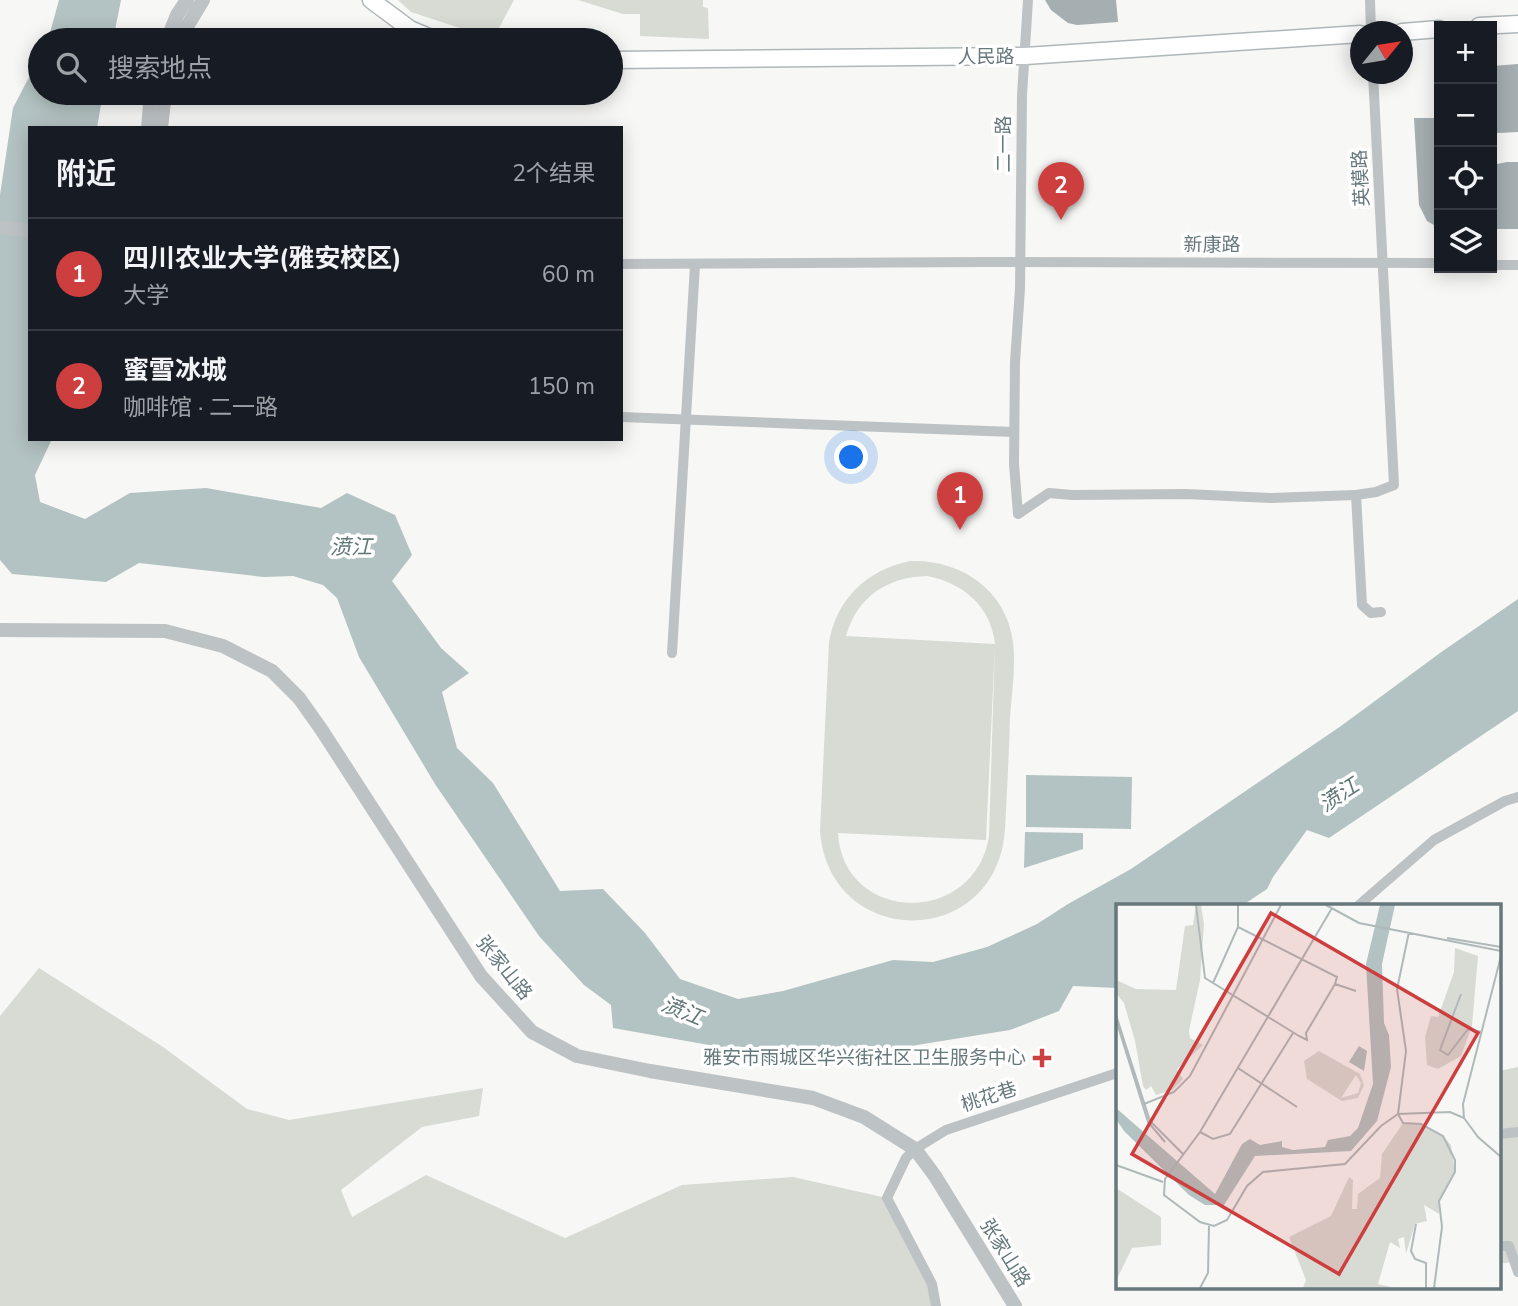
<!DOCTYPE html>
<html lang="zh">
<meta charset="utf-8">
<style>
:root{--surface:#171b24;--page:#20242c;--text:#f1f3f6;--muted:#9ea1a6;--line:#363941;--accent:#cd3f3f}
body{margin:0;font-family:"Nunito Sans","Noto Sans SC",sans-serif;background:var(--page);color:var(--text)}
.controls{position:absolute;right:21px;top:21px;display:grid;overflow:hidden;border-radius:0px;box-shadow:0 4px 18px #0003}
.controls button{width:63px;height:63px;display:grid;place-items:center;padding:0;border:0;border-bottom:2px solid var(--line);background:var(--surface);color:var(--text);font:35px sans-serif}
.compass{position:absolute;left:1350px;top:21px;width:63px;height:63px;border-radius:50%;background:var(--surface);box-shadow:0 4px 18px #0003;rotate:60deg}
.you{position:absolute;left:852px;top:458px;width:24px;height:24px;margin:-18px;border:5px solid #fff;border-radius:50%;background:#1a73e8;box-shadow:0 0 0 10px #1a73e833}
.badge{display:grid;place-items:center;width:46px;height:46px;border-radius:50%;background:var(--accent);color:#fff;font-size:23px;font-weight:700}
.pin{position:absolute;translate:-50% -58px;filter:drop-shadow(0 2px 4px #0008)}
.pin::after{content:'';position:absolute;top:37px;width:24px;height:21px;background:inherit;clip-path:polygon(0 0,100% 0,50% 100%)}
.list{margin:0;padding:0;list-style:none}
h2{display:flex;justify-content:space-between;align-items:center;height:91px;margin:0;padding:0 28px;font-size:30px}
h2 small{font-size:23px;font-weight:400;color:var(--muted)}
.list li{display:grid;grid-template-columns:46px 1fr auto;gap:21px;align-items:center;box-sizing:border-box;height:112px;padding:0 28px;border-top:2px solid var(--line)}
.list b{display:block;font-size:26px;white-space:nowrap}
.list p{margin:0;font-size:23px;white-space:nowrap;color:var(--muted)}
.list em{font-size:23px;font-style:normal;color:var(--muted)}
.icon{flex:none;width:38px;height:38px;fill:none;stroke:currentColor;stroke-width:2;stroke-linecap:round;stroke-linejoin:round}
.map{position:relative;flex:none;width:1518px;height:1306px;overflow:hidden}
.search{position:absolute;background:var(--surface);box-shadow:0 4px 18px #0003;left:28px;top:28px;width:595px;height:77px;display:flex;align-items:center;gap:18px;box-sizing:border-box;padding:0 24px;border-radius:38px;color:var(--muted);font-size:26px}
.panel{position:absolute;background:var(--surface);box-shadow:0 4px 18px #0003;left:28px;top:126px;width:595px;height:315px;border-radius:0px}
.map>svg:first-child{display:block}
.green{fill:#d8dbd4;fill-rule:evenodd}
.water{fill:#b3c2c2}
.building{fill:#a5aeb1}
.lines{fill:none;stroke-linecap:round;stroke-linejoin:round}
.secondary-casing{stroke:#afb7b9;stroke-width:19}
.minor{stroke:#bdc2c4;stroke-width:10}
.tertiary{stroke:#bdc2c4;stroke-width:14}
.secondary{stroke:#fff;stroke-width:16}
.poi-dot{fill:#cd3f3f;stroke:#fff;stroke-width:2.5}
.labels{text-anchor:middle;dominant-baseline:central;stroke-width:7;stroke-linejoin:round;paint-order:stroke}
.street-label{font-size:19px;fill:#66787c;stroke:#fff}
.poi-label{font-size:19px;fill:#66787c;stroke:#fff;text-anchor:end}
.water-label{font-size:21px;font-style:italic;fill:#607677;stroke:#fff}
.inset-road{fill:none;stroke:#b0b9ba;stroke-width:2}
.view{fill:#cd3f3f;fill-opacity:0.15;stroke:#cd3f3f;stroke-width:3.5}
.inset-edge{fill:none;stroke:#66787c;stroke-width:3.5}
</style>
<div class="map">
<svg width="1518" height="1306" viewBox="0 0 1518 1306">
<rect width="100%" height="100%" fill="#f7f7f5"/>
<g class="green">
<path d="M398 0H514L493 39 411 12Z"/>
<path d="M578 0H703V7L708 8 709 39 640 36V14H623Z"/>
<path d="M910 561C960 559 1006 589 1013 642 1016 665 1012 692 1010 717 1009 754 1007 792 1005 829 997 951 829 950 820 831L829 642C837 598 867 570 910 561ZM927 576C963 583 991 606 995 644L846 636C857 597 887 577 927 576ZM995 645 989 836C975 927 843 924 838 833L986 840Z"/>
<path d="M39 968 163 1047 247 1109 289 1120 483 1088 479 1116 422 1127 341 1190 352 1217 426 1175 565 1238 682 1185 793 1177 887 1198 932 1284 936 1306H0V1016Z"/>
<path d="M1518 1067V1261L1499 1264V1071Z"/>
</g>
<g class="water">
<path d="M59 0H121L113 40H48Z"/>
<path d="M40 56V93H103L97 128H30V439H52L35 475 40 502 85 519 130 493 206 488 321 508 347 493 395 515 412 555 392 581 441 648 469 673 442 692 457 748 493 783 560 891 603 889 645 933 680 979 738 999 783 991 893 960 933 962 987 947 1037 924 1068 904 1131 869 1341 726 1440 653 1518 599V711L1329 838 1307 830 1273 877 1267 889 1243 905H1117V988L1073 986 1059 1011 1010 1030 867 1053 827 1066 613 1028 611 1005 584 985 539 936 435 784 359 657 337 598 323 585 293 576 264 577 139 563 106 582 12 574 0 560V195L13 108Z"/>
<path d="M1026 775 1132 777 1131 829 1026 827Z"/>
<path d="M1025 832 1083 833V849L1024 868Z"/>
</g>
<g class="building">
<path d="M1045 0H1116L1118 22 1077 25 1068 23 1051 10Z"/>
<path d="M1518 64V132L1498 133 1492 130V66Z"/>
<path d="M1414 118H1439V228L1427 221 1419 205Z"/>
<path d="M1507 162H1518V229H1492V165Z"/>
</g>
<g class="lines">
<g class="secondary-casing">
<g id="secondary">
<path d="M371 0 410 29 436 40"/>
<path d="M1479 26 1518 24"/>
<path d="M1402 32 1439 29"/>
<path d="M611 60 1025 56 1360 34"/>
</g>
</g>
<g class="minor">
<path d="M1028 0 1022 95 1020 289 1015 362 1014 464 1018 514 1049 493 1072 495 1185 494 1271 498 1356 495"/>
<path d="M1370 0 1371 32"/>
<path d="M1373 74 1394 485 1376 492 1356 495 1362 605 1371 613 1381 612"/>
<path d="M621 264 986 262 1439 263"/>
<path d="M1492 265H1518"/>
<path d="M621 417 1014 432"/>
<path d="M672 653 695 265"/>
<path d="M1359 905 1434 840 1505 801 1518 797"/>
<path d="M1499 1134 1518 1132"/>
<path d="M1499 1246H1509L1518 1272"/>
<path d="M936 1306 932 1284 887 1198 906 1158 915 1149 946 1130 1117 1073"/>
</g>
<g class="tertiary">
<path d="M167 40 177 15 187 0"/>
<path d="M182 40 186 28 203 0"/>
<path d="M148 128 151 93"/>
<path d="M161 128 165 93"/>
<path d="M0 227 30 231"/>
<path d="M0 630 165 631 223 646 272 671 299 698 321 729 481 976 532 1032 577 1056 650 1071 813 1098 864 1117 915 1149 935 1176 1015 1306"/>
</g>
<use href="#secondary" class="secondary"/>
</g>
<path class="poi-dot" d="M1038.5 1047.5h7v7h7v7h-7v7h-7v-7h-7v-7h7z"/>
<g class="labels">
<g class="street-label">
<text x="986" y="57">人民路</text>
<text transform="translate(1004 144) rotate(-90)">二一路</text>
<text transform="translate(1361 178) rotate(-93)">英模路</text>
<text x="1212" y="245">新康路</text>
<text transform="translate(504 968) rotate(51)">张家山路</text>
<text transform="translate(989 1097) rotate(-18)">桃花巷</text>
<text transform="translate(1005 1253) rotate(58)">张家山路</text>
</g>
<g class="poi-label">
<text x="1026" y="1058">雅安市雨城区华兴街社区卫生服务中心</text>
</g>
<g class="water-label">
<text x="351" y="547">𣸣江</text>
<text transform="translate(1339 795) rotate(-33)">𣸣江</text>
<text transform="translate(682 1011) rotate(22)">𣸣江</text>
</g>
</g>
<g transform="translate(1116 904)">
<rect width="385" height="385" fill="#f7f7f5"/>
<path d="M80 1H85L88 20 84 76 73 127 74 134 87 141 61 165 67 175 56 186 40 191 35 182 30 186 27 182 19 137 8 99 0 89V76L20 85 60 86 69 22 77 21ZM339 44 362 52 356 122 345 152 322 165 311 161 309 133 315 112 322 113 338 68ZM203 147 244 170 248 181 242 194 226 197 191 175 188 157ZM240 171 245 179 242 189 225 194ZM287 219 305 220 327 232 335 241 339 268 323 297V310L308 301 311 317 299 320 290 350 288 333 282 335 284 344 274 338 262 380 279 384H187L190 376 173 333 215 312 233 273 237 276 236 305H241L242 290 264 274 266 250ZM0 284 45 313V341L16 344 0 377Z" fill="#d8dbd4" fill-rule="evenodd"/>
<path d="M264 1H279L266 60 268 119 273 131 275 163 261 217 235 247 139 252 108 301H89L73 291 8 227 0 215V204L99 290 126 240 134 235 144 241 166 237V243L177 246 209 243 212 236 234 232 242 224 257 180 250 60ZM243 142 251 147 248 167 233 158Z" fill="#b3c2c2"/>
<path class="inset-road" d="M80 1 89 74 183 132 191 136 190 129 219 80M210 1 243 19 385 47M216 4 84 228 49 275 48 291 84 318 98 322 111 316 131 282 147 268 229 260 265 222 282 210 334 208 348 214M122 23 221 73 219 80 240 87M293 28 281 85 290 147 282 210 287 219 305 220 327 232 339 256V268L323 297 326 323 318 384M331 34 385 43M385 52 347 200 348 214 362 233 385 253M97 79 122 23V1M345 90 324 146 332 151 352 125 366 128M0 111 34 217 68 251M0 116 32 218 49 238M122 164 181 203M28 200 58 188 74 172 165 1M84 228 97 235 114 230 177 129M0 261 47 278M300 320 295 347 299 355 310 359V384M84 384 92 369 93 322"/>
<path class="view" d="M155 9 362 129 223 370 16 250Z"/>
<rect width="385" height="385" class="inset-edge"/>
</g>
</svg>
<div class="controls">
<button>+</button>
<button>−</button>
<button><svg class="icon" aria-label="locate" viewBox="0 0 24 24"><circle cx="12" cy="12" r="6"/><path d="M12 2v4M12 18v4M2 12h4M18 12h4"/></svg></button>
<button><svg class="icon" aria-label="layers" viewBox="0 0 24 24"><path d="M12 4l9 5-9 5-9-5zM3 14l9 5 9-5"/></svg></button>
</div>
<svg class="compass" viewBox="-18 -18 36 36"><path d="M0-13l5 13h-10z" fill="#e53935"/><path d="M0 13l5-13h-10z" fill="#9ea1a6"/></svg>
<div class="you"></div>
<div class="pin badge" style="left:960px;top:530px">1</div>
<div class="pin badge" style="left:1061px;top:220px">2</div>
<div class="search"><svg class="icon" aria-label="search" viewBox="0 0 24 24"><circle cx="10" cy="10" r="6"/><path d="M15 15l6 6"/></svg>搜索地点</div>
<section class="panel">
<h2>附近<small>2个结果</small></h2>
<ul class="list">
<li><span class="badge">1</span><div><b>四川农业大学(雅安校区)</b><p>大学</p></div><em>60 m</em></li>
<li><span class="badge">2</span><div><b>蜜雪冰城</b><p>咖啡馆 · 二一路</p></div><em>150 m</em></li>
</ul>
</section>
</div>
